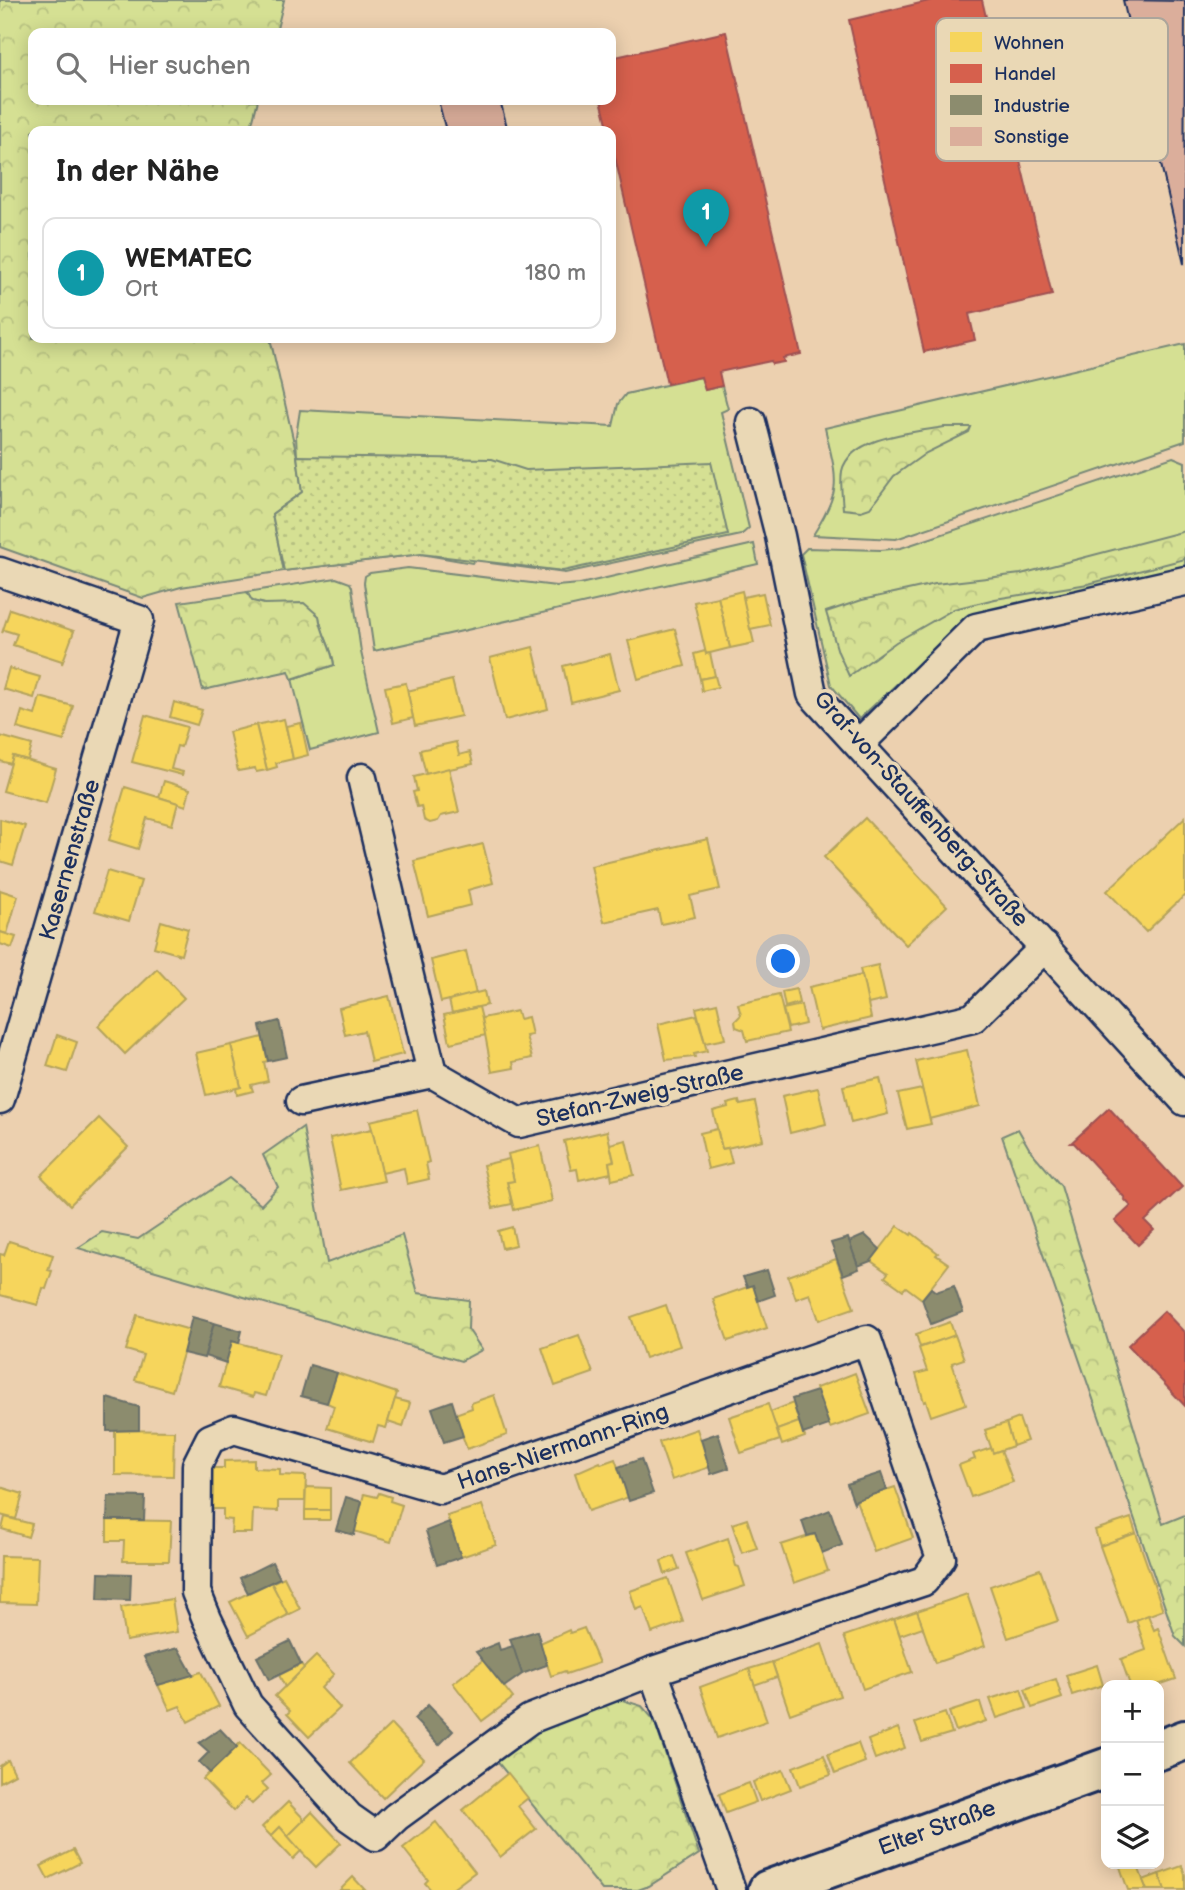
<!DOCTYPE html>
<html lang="de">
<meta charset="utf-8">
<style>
:root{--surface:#fff;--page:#f6f6f6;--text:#222;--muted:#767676;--line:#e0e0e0;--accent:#0b8043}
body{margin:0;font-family:"Balsamiq Sans",sans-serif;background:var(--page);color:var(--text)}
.controls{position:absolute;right:21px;bottom:21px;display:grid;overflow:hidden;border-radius:14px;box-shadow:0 4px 18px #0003}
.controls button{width:63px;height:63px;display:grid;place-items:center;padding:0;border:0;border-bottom:2px solid var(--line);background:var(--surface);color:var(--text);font:35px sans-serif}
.you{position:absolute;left:784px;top:962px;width:24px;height:24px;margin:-18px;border:5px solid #fff;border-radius:50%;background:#1a73e8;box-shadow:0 0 0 10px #1a73e833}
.badge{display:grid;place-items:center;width:46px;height:46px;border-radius:50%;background:var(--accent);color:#fff;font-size:23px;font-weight:700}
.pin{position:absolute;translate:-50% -58px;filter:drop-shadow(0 2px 4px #0008)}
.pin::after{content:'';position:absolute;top:37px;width:24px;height:21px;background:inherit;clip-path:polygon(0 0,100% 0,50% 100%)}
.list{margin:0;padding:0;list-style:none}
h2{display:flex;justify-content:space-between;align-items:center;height:91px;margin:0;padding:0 28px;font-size:30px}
h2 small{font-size:23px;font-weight:400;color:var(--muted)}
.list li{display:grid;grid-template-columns:46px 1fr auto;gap:21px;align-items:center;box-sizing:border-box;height:112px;margin:0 14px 14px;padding:0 14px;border:2px solid var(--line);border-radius:14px}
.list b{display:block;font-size:26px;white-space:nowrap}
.list p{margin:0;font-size:23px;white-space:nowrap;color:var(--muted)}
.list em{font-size:23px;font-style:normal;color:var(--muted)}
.icon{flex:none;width:38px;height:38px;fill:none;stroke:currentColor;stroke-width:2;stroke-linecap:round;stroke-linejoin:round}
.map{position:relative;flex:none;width:1185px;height:1890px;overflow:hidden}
.search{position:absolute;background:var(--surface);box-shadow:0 4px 18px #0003;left:28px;top:28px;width:588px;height:77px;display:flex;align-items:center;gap:18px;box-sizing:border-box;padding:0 24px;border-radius:14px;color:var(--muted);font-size:26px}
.panel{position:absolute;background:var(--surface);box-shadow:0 4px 18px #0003;left:28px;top:126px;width:588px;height:217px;border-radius:14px}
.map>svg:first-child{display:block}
.grass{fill:#d5e093;stroke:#788878;stroke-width:2}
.forest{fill:url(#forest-crowns);stroke:#788878;stroke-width:2}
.park{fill:url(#park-dots);stroke:#788878;stroke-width:2}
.homes{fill:#f6d55c;stroke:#b4a35d;stroke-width:2}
.shops{fill:#d6604d;stroke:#9e5152;stroke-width:2}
.industry{fill:#8c8c6e;stroke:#6a7069;stroke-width:2}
.building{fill:#dbae9b;stroke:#1b2f5e;stroke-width:2}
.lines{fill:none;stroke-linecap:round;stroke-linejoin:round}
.street-casing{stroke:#1b2f5e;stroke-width:33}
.secondary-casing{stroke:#1b2f5e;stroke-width:44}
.street{stroke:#ead8b5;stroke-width:28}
.secondary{stroke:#ead8b5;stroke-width:38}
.labels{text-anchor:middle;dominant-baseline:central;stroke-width:7;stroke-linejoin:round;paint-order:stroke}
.street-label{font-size:23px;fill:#1b2f5e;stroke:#ead8b5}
.key{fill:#ead8b5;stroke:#aca59b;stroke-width:2}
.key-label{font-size:19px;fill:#1b2f5e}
</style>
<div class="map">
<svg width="1185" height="1890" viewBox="0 0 1185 1890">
<defs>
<pattern id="forest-crowns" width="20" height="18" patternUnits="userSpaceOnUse" patternTransform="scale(1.75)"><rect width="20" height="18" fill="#d5e093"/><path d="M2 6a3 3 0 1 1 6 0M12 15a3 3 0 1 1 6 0" fill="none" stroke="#b6c081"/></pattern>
<pattern id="park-dots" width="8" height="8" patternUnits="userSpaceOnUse" patternTransform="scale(1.75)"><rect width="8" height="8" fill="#d5e093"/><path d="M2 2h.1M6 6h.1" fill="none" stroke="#b6c081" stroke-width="1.8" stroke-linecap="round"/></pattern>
</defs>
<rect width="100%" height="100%" fill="#ecd0af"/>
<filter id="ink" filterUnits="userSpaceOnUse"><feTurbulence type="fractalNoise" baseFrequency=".0143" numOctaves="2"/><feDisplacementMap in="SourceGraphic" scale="14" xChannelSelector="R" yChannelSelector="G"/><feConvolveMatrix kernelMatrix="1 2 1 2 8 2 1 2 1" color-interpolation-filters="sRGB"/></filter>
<g filter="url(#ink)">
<g class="grass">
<path d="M1185 344V441L896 539 813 535C843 488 837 481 825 428Z"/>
<path d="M701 377 705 390 722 386 728 409 721 412 749 528 741 535 565 573 491 563 489 558 477 556 472 563 421 554 284 571 272 514 297 456 296 436 300 410 613 426 618 404 626 394Z"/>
<path d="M1173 457 1185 462V567L970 616 859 719 831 685 801 554 807 548 881 550 901 548Z"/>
<path d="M754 544 758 564 374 651 364 583 365 576 370 573 408 568 556 586 580 584Z"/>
<path d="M336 578 350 583 352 587 361 652 379 732 310 750 292 679 334 665C332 647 321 634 319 616L252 601 247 592Z"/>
</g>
<g class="forest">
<path d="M0 0H284L276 33H33V100H258L250 131H33V338H270L297 456 302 492 272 514 284 571 181 587 143 598 0 547Z"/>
<path d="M944 427H971L969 432 926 453 894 476 870 508 861 511 843 509C842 497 840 483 842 471 850 436 916 432 944 427Z"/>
<path d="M1185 531V559L1088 584 995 599 954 609 896 642 849 676 838 652 826 612 862 600 935 584 1021 574Z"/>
<path d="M247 592 252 601 264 604 304 603 319 616C321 634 332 647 334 665L292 679 289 671 203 690 179 602Z"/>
<path d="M303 1127 327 1263 402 1235 418 1293 469 1300 468 1329 482 1350 461 1361 78 1248 102 1232 138 1239 229 1178 261 1205 278 1187 263 1155Z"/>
<path d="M1018 1129 1030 1150 1061 1186 1163 1524 1185 1515V1646L1175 1636 1002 1136Z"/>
<path d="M619 1699 642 1706 654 1720 699 1854 649 1886 638 1890H602L495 1759 548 1725Z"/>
</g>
<path class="park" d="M297 456 492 459 526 470 711 462 728 535 563 571 421 554 284 571 272 514 302 492Z"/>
<g class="homes">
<path d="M742 591 754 643 730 648 718 597Z"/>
<path d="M763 593 770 625 750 629 743 597Z"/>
<path d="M718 597 730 648 706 654 694 602Z"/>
<path d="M10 609 74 631 62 664V661L13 645 17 634 4 630 2 633Z"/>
<path d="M675 629 685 666 638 679 628 641Z"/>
<path d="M533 647 548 709 505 720 490 658Z"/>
<path d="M705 651 706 654 710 653 715 676 700 679 694 654Z"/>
<path d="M610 654 619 690 571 702 563 666Z"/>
<path d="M9 668 40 677 34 698 3 689Z"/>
<path d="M715 676 718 687 702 691 700 679Z"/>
<path d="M452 680 461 716 415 726 407 691Z"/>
<path d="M406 683 413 718 393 723 385 687Z"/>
<path d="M40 697 73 706 64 741 17 728 22 711 35 715Z"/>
<path d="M174 702 202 710 197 725 170 717Z"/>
<path d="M145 715 187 727 181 747 177 746 171 769 183 772 182 775 132 762Z"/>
<path d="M284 719 293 759 276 763 277 767 267 770 256 725Z"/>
<path d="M301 723 308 755 293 759 286 726Z"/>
<path d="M256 725 267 770 256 772 255 768 238 771 229 732Z"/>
<path d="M0 736 32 745 28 760 13 756 11 764 0 761Z"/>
<path d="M456 742 459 755 470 752 473 764 426 774 420 750Z"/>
<path d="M13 756 56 769 46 803 3 791Z"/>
<path d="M449 768 459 812 441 816 438 821 430 823 424 820 421 806 417 807 413 792 417 791 414 777Z"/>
<path d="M164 781 190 789 186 806 159 797Z"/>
<path d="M125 787 178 803 172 825 147 818 138 849 109 840Z"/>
<path d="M1185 817V895L1146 932 1107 891Z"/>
<path d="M865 818 947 906 906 945 824 857Z"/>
<path d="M0 819 25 826 13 865 0 861Z"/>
<path d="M708 839 720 889 690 896 695 917 661 924 658 910 604 922 591 866Z"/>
<path d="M483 844 493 883 468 890 471 905 428 916 414 861Z"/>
<path d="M107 871 141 881 129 921 95 911Z"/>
<path d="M0 890 18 896 7 934 0 932Z"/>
<path d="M161 921 188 929 181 955 154 947Z"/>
<path d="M0 932 16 937 12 948 0 944Z"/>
<path d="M466 951 476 994 441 1002 431 960Z"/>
<path d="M878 965 886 1000 868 1004 860 969Z"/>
<path d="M157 969 184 998 125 1054 98 1026Z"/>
<path d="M862 975 871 1018 819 1030 809 987Z"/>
<path d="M796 989 799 1003 785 1007 782 992Z"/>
<path d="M484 991 487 1005 452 1013 449 1000Z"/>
<path d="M779 995 788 1032 747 1041 744 1030 736 1027 735 1021 741 1015 738 1004Z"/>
<path d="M389 996 403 1054 371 1062 364 1031 345 1035 339 1008Z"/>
<path d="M717 1003 725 1039 705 1043 696 1008Z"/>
<path d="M801 1005 805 1024 788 1028 783 1009Z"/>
<path d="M479 1007 486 1035 450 1043 444 1015Z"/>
<path d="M517 1011 519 1019 528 1017 532 1035 526 1036 532 1058 513 1062 514 1068 492 1072 482 1018Z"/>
<path d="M697 1015 707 1051 694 1054 695 1057 666 1060 658 1024Z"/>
<path d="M57 1035 77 1042 67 1072 47 1066Z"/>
<path d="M263 1037 268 1061 264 1062 268 1081 251 1085 253 1091 237 1095 236 1088 241 1087 231 1045Z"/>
<path d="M231 1045 241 1087 206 1095 196 1053Z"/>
<path d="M967 1050 980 1106 929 1119 916 1061Z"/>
<path d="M880 1078 888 1114 851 1123 843 1086Z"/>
<path d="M818 1088 826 1124 790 1133 782 1096Z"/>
<path d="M922 1089 931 1124 907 1129 898 1094Z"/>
<path d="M739 1101 740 1105 755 1102 763 1140 722 1149 713 1111 728 1107 727 1104Z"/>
<path d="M417 1110 429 1162 426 1163 429 1179 407 1184 404 1168 382 1173 370 1121Z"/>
<path d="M99 1118 128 1147 70 1205 41 1176Z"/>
<path d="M372 1129 384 1181 341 1190 330 1138Z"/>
<path d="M717 1129 722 1149 728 1148 732 1163 708 1169 700 1133Z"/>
<path d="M607 1131 614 1161 609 1162 611 1173 579 1180 577 1169 571 1170 564 1141Z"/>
<path d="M626 1140 634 1175 612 1180 609 1162 614 1161 610 1144Z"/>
<path d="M540 1146 552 1201 514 1210 507 1182 514 1181 508 1154Z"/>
<path d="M509 1159 514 1181 507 1182 512 1204 493 1208 483 1165Z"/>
<path d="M898 1226 911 1235 912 1233 938 1253 936 1255 949 1264 922 1299 906 1287 903 1290 885 1277 888 1273 871 1261Z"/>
<path d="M512 1227 516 1245 502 1248 498 1231Z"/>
<path d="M9 1241 53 1255 48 1270 52 1271 46 1289 43 1288 38 1305 0 1295V1254L4 1255Z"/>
<path d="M836 1259 854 1308 819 1320 810 1294 796 1299 788 1276Z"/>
<path d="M753 1285 767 1328 728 1341 713 1299Z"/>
<path d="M666 1305 680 1346 645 1358 631 1317Z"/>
<path d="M137 1315 190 1330 172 1391 135 1380 143 1355 126 1350Z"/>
<path d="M950 1322 955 1336 920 1347 916 1334Z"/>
<path d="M579 1335 593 1373 555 1386 542 1348Z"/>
<path d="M955 1335 964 1359 952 1363 966 1404 931 1416 926 1401 924 1402 916 1374 927 1371 919 1348Z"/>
<path d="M232 1341 279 1354 266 1396 254 1393 253 1397 219 1387Z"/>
<path d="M337 1373 397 1393 386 1428 378 1426 373 1442 327 1428 334 1406 327 1403Z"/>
<path d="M855 1373 870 1414 830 1428 816 1388Z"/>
<path d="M494 1395 507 1435 467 1449 455 1414 472 1408 471 1403Z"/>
<path d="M395 1399 410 1403 403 1427 388 1422Z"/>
<path d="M793 1403 799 1422 777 1430 770 1412Z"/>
<path d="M768 1404 780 1440 741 1453 729 1417Z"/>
<path d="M1019 1418 1027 1441 1013 1446 1006 1423Z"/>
<path d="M799 1422 805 1437 782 1445 777 1430Z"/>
<path d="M1006 1423 1013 1446 993 1453 985 1430Z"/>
<path d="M697 1429 710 1467 672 1480 659 1442Z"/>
<path d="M115 1430 174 1431 173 1476 115 1475Z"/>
<path d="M991 1448 993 1453 1001 1450 1013 1482 971 1497 959 1465 975 1459 973 1454Z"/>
<path d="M615 1459 629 1497 588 1511 575 1473 600 1462 601 1464Z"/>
<path d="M254 1460V1468L280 1469V1475L306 1476 305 1501H278V1511L253 1510 252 1533H231L232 1520 223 1519V1509H210V1468H224V1461Z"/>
<path d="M0 1487 23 1494 16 1519 0 1515Z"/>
<path d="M306 1487 330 1488V1510H305Z"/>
<path d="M895 1487 913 1538 874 1552 856 1500Z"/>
<path d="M379 1493 391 1497 390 1501 402 1505 391 1542 354 1531 364 1494 377 1497Z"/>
<path d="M482 1505 496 1545 461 1557 447 1516Z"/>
<rect x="305" y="1510" width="25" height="10"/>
<path d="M5 1517 32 1524 28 1537 2 1529Z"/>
<path d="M1131 1518 1136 1533 1100 1546 1095 1530Z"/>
<path d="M747 1519 757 1548 742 1553 732 1524Z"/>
<path d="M107 1520 171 1521 169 1561H123L124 1541H107Z"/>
<path d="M1136 1533 1163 1610 1128 1623 1100 1546Z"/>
<path d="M815 1534 828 1571 794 1583 781 1545Z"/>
<path d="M728 1538 736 1566 739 1567 745 1586 703 1600 686 1553Z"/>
<path d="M1 1556 38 1557 36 1604 0 1603Z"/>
<path d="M674 1556 679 1569 665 1574 661 1561Z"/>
<path d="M1040 1569 1058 1621 1008 1638 990 1586Z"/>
<path d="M284 1577 300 1609 288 1615 271 1583Z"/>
<path d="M668 1578 683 1622 652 1633 643 1607 636 1610 630 1591Z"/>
<path d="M271 1582 288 1615 248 1636 230 1602Z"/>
<path d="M967 1594 985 1646 935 1663 917 1611Z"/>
<path d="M172 1599 177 1632 126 1641 121 1607Z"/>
<path d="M917 1611 923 1627 900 1635 894 1619Z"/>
<path d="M1148 1615 1154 1630 1158 1628 1176 1679 1158 1685H1130L1121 1659 1146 1650 1136 1620Z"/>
<path d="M894 1619 912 1672 863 1689 844 1636Z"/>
<path d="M584 1628 599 1663 566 1674 565 1671 551 1676 540 1643 569 1630 570 1633Z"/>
<path d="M822 1644 840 1696 790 1714 772 1662Z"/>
<path d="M316 1656 334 1674 321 1688 340 1708 309 1737 287 1714 290 1711 275 1696Z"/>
<path d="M483 1660 513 1698 482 1721 453 1683Z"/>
<path d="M772 1662 777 1677 754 1685 749 1669Z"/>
<path d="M301 1664 304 1668 285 1687 279 1675Z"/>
<path d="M1097 1665 1103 1685 1072 1695 1066 1675Z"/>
<path d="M749 1669 767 1721 717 1738 700 1687Z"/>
<path d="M201 1672 219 1706 188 1722 180 1706 170 1710 158 1685Z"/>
<path d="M1056 1679 1062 1698 1032 1708 1025 1689Z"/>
<path d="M1021 1689 1027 1708 997 1718 990 1699Z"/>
<path d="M980 1702 986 1721 956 1731 949 1712Z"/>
<path d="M945 1713 952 1733 922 1742 915 1723Z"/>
<path d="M391 1724 424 1759 383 1798 350 1763Z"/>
<path d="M898 1728 905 1748 875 1759 868 1740Z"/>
<path d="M240 1743 271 1775 262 1783 268 1789 252 1804 246 1798 234 1811 203 1779Z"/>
<path d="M858 1743 865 1762 835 1774 828 1754Z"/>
<path d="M824 1755 831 1775 800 1786 793 1767Z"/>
<path d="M8 1760 15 1774 0 1782V1766Z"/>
<path d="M783 1770 791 1789 760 1801 753 1782Z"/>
<path d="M508 1773 528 1798 518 1806 536 1829 500 1857 463 1810Z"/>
<path d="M749 1783 756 1802 726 1813 719 1794Z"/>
<path d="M288 1802 305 1820 288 1836 280 1827 271 1836 262 1827Z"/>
<path d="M312 1812 341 1843 316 1867 287 1837Z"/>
<path d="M436 1822 475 1872 451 1890H431L425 1883 428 1880 403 1848Z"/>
<path d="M280 1827 301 1851 293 1859 271 1836Z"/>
<path d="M73 1850 80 1863 48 1879 41 1866Z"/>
<path d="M1119 1864H1137L1147 1890H1128Z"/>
<path d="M1182 1866 1185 1875V1890H1165L1159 1874Z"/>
<path d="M1159 1874 1165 1890H1147L1143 1880Z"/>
<path d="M353 1877 365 1890H340Z"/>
</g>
<g class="shops">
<path d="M933 0H982L1052 295 969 314 975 340 924 352 849 20Z"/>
<path d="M726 32 801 354 783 358 784 362 772 364 771 361 719 372 722 386 705 390 701 377 667 384 611 140V131H609L601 100H611V58Z"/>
<path d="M1109 1108 1182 1187 1145 1221 1154 1230 1138 1245 1115 1221 1131 1206 1124 1199 1125 1198 1074 1143H1071Z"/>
<path d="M1164 1311 1185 1333V1406L1128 1345Z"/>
</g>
<g class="industry">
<path d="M279 1021 287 1057 268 1061 260 1026Z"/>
<path d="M865 1235 880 1249 871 1261 858 1266 849 1242Z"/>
<path d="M848 1238 859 1269 843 1275 831 1243Z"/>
<path d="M767 1270 775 1295 758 1301 753 1285 747 1287 743 1277Z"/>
<path d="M954 1286 963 1312 931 1324 922 1299 931 1288 936 1292Z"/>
<path d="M192 1317 214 1323 204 1358 183 1353Z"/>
<path d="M214 1323 242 1331 239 1343 232 1341 226 1363 205 1356Z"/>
<path d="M310 1365 337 1373 327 1403 301 1396Z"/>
<path d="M817 1391 829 1425 803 1434 792 1399Z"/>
<path d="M107 1398 139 1407V1430L107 1431Z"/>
<path d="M452 1401 463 1436 444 1442 432 1408Z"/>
<path d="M718 1433 729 1468 711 1474 701 1439Z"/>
<path d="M641 1459 653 1493 629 1501 618 1467Z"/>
<path d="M881 1473 887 1490 856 1500 854 1503 847 1484Z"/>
<path d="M108 1496 145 1497 144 1520H107Z"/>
<path d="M346 1497 362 1502 354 1535 336 1530Z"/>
<path d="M830 1510 842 1545 822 1553 815 1534 807 1536 802 1521Z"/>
<path d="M449 1522 461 1557 437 1565 426 1531Z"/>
<path d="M272 1562 280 1578 248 1593 240 1578Z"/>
<path d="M99 1573 131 1574 130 1600 98 1599Z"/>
<path d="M537 1631 547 1665 522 1674 510 1639Z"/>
<path d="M290 1641 301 1664 269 1680 257 1657Z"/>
<path d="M498 1643 500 1650 513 1646 522 1674 504 1687 476 1652Z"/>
<path d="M178 1648 193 1675 158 1685 144 1657Z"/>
<path d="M428 1705 453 1731 439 1745 414 1719Z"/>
<path d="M220 1729 237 1747 210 1773 199 1762 209 1752 199 1743Z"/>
</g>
<g class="building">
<path d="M1123 0 1185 1 1184 264Z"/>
<path d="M438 100H500L508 131H446Z"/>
</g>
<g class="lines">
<g class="street-casing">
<g id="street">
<path d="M751 422 780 536 812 694 1185 1101"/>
<path d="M0 572 139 620 0 1099"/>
<path d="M859 744 976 628 1185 581"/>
<path d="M362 778 432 1073 519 1123 973 1018 1045 947"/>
<path d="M301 1101 432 1073"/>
<path d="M867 1340 941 1558 924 1581 653 1671 530 1719 396 1817 376 1836 349 1817 248 1705 207 1619 196 1592 197 1465 210 1439 234 1429 440 1489Z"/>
<path d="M653 1671 731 1890"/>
</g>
</g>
<g class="secondary-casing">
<g id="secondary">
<path d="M1159 1750 1185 1740"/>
<path d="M768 1890 1106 1768"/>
</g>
</g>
<use href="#street" class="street"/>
<use href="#secondary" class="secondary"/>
</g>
</g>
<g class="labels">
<g class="street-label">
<text transform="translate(921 809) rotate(48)">Graf-von-Stauffenberg-Straße</text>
<text transform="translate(70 860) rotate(-74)">Kasernenstraße</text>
<text transform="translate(640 1096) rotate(-13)">Stefan-Zweig-Straße</text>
<text transform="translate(563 1447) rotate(-19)">Hans-Niermann-Ring</text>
<text transform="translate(937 1828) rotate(-20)">Elter Straße</text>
</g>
</g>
<rect x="936" y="18" width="232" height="143" rx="10" class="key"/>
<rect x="950" y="32" width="32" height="20" fill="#f6d55c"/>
<rect x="950" y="64" width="32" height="19" fill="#d6604d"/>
<rect x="950" y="95" width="32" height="20" fill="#8c8c6e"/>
<rect x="950" y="127" width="32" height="19" fill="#dbae9b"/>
<g class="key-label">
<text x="994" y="49">Wohnen</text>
<text x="994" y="80">Handel</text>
<text x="994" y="112">Industrie</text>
<text x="994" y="143">Sonstige</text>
</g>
</svg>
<div class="controls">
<button>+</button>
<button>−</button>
<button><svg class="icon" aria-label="layers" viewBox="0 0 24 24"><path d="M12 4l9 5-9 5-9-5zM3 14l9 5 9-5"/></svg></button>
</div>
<div class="you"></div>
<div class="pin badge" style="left:706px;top:247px;background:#0f9aa8">1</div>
<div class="search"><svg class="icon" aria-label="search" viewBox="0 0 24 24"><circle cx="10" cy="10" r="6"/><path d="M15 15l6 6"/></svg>Hier suchen</div>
<section class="panel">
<h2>In der Nähe<small></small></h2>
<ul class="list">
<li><span class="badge" style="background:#0f9aa8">1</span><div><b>WEMATEC</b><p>Ort</p></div><em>180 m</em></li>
</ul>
</section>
</div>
